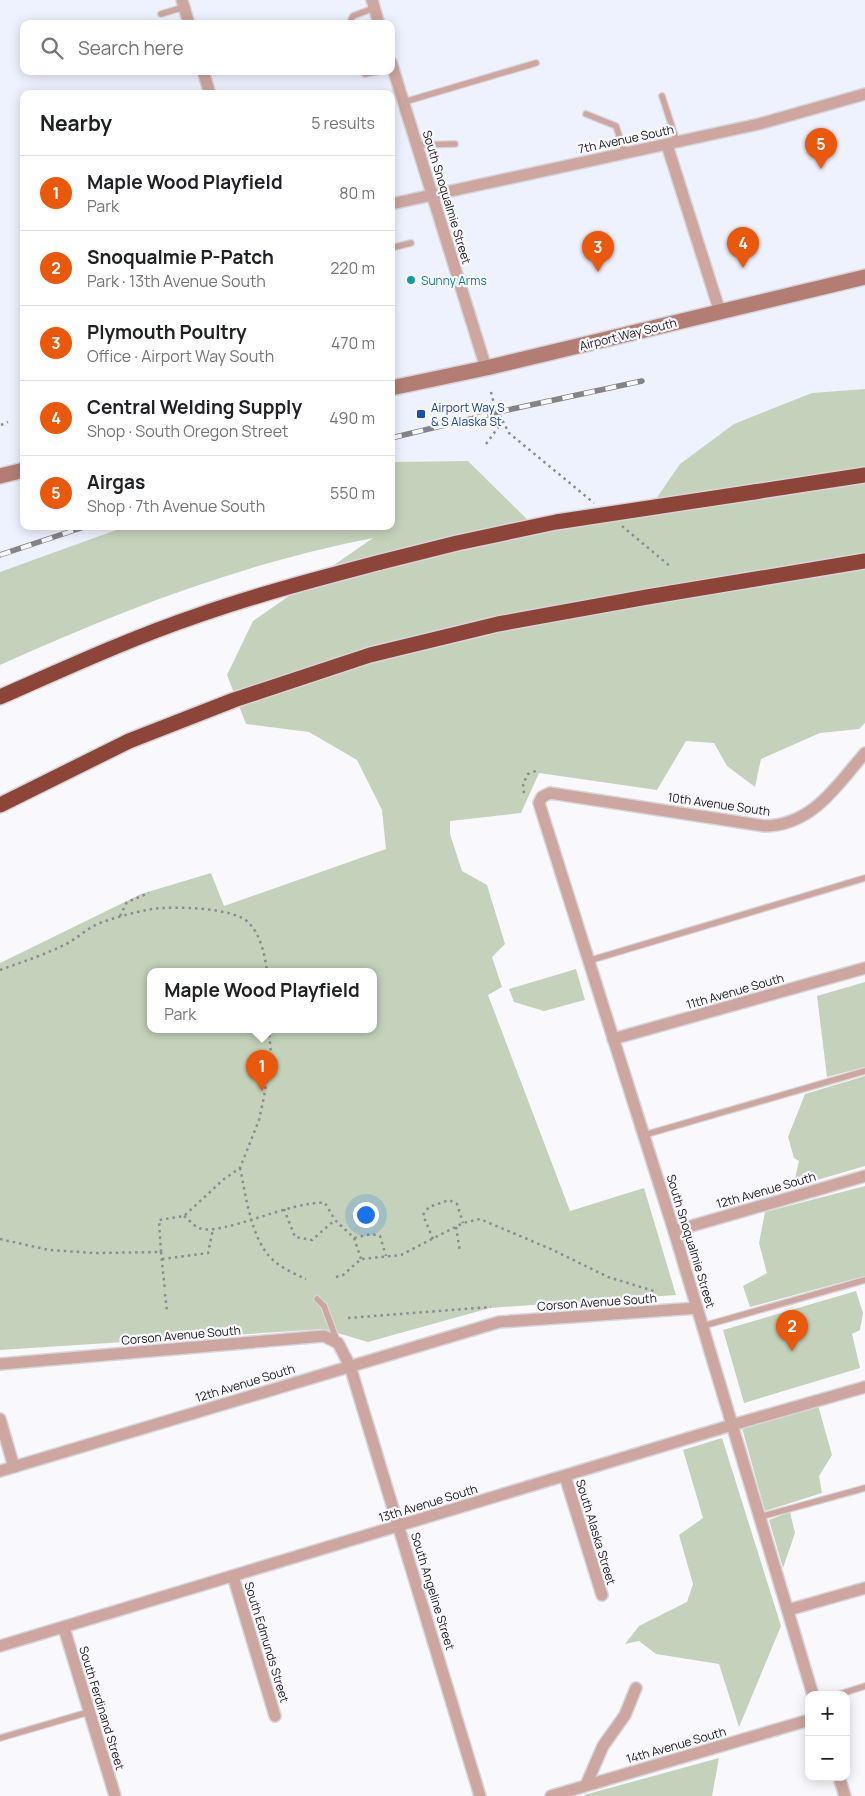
<!DOCTYPE html>
<meta charset="utf-8">
<style>
:root{--surface:#fff;--page:#f2f2f2;--text:#202124;--muted:#757577;--line:#e0e0e0;--accent:#ea580c}
body{margin:0;font-family:Manrope,sans-serif;background:var(--page);color:var(--text)}
.controls{position:absolute;right:15px;bottom:15px;display:grid;overflow:hidden;border-radius:10px;box-shadow:0 2px 12px #0003}
.controls button{width:45px;height:45px;display:grid;place-items:center;padding:0;border:0;border-bottom:1px solid var(--line);background:var(--surface);color:var(--text);font:25px sans-serif}
.you{position:absolute;left:365px;top:1214px;width:18px;height:18px;margin:-12px;border:4px solid #fff;border-radius:50%;background:#1a73e8;box-shadow:0 0 0 8px #1a73e833}
.badge{display:grid;place-items:center;width:32px;height:32px;border-radius:50%;background:var(--accent);color:#fff;font-size:16px;font-weight:700}
.pin{position:absolute;translate:-50% -41px;filter:drop-shadow(0 1px 2px #0008)}
.pin::after{content:'';position:absolute;top:26px;width:18px;height:15px;background:inherit;clip-path:polygon(0 0,100% 0,50% 100%)}
.popup{position:absolute;left:147px;top:968px;width:230px;height:65px;box-sizing:border-box;display:grid;place-content:center;border-radius:10px;background:var(--surface);filter:drop-shadow(0 1px 4px #0005);font-size:16px;white-space:nowrap;color:var(--muted)}
.popup b{font-size:19px;color:var(--text)}
.popup::after{content:'';position:absolute;left:50%;top:100%;margin-left:-10px;border:10px solid transparent;border-top-color:var(--surface)}
.list{margin:0;padding:0;list-style:none}
h2{display:flex;justify-content:space-between;align-items:center;height:65px;margin:0;padding:0 20px;font-size:21px}
h2 small{font-size:16px;font-weight:400;color:var(--muted)}
.list li{display:grid;grid-template-columns:32px 1fr auto;gap:15px;align-items:center;box-sizing:border-box;height:75px;padding:0 20px;border-top:1px solid var(--line)}
.list b{display:block;font-size:19px;white-space:nowrap}
.list p{margin:0;font-size:16px;white-space:nowrap;color:var(--muted)}
.list em{font-size:16px;font-style:normal;color:var(--muted)}
.icon{flex:none;width:28px;height:28px;fill:none;stroke:currentColor;stroke-width:2;stroke-linecap:round;stroke-linejoin:round}
.map{position:relative;flex:none;width:865px;height:1796px;overflow:hidden}
.search{position:absolute;background:var(--surface);box-shadow:0 2px 12px #0003;left:20px;top:20px;width:375px;height:55px;display:flex;align-items:center;gap:12px;box-sizing:border-box;padding:0 18px;border-radius:10px;color:var(--muted);font-size:19px}
.panel{position:absolute;background:var(--surface);box-shadow:0 2px 12px #0003;left:20px;top:90px;width:375px;height:440px;border-radius:10px}
.map>svg:first-child{display:block}
.built{fill:#eef1fe;fill-rule:evenodd}
.green{fill:#c4d2bb;fill-rule:evenodd}
.lines{fill:none;stroke-linecap:round;stroke-linejoin:round}
.lane-casing{stroke:#d6d6da;stroke-width:8}
.street-casing{stroke:#d6d6da;stroke-width:14}
.secondary-casing{stroke:#d6d6da;stroke-width:18}
.highway-casing{stroke:#d6d6da;stroke-width:18}
.path{stroke:#8c8c90;stroke-width:2.5;stroke-dasharray:2.5 4;stroke-linecap:butt}
.lane{stroke:#cca69f;stroke-width:5.5}
.street{stroke:#cca69f;stroke-width:11}
.secondary{stroke:#b37d73;stroke-width:15}
.highway{stroke:#8e4539;stroke-width:15}
.rail-casing{stroke:#848488;stroke-width:5.5}
.rail{stroke:#f9f9fd;stroke-width:4;stroke-dasharray:11;stroke-linecap:butt}
.highway-bridge-casing{stroke:#d6d6da;stroke-width:18;stroke-linecap:butt}
.highway-bridge{stroke:#8e4539;stroke-width:15}
.culture-dot{fill:#0f9aa8;stroke:#f9f9fd;stroke-width:2}
.transit-dot{fill:#1a4fb4;stroke:#f9f9fd;stroke-width:2}
.labels{text-anchor:middle;dominant-baseline:central;stroke-width:4.5;stroke-linejoin:round;paint-order:stroke}
.street-label{font-size:12px;fill:#202024;stroke:#f9f9fd}
.culture-label{font-size:12px;fill:#0d838f;stroke:#f9f9fd;text-anchor:start}
.transit-label{font-size:12px;fill:#164399;stroke:#f9f9fd;text-anchor:start}
</style>
<div class="map">
<svg width="865" height="1796" viewBox="0 0 865 1796">
<rect width="100%" height="100%" fill="#f9f9fd"/>
<path class="built" d="M0 0H865V389L812 393 645 515 541 533 468 461 391 462V94H24V526H127L0 572ZM24 24H391V71H24Z"/>
<g class="green">
<path d="M865 389V723L859 729 820 733 761 759 755 787 727 766 714 743 686 741 657 790 539 773 521 813 450 821V834L462 871 487 885 505 944 492 957 502 987 488 995 570 1211 644 1188 676 1295 490 1308 368 1342 324 1329 0 1350V963L141 894 211 873 224 906 386 849 382 810 357 760 309 732 246 724 227 675 253 621 373 538C243 563 120 611 0 665V572L127 526H391V462L468 461 541 533 645 515 680 464 734 424 812 393ZM151 972H373V1030H151Z"/>
<path d="M576 969 585 1000 544 1011 514 1002 509 989Z"/>
<path d="M865 982V1067L827 1077 817 996Z"/>
<path d="M865 1076V1166L793 1187 799 1161 794 1158 788 1137 805 1094Z"/>
<path d="M865 1186V1276L750 1307 743 1286 767 1273 759 1243 765 1212Z"/>
<path d="M856 1291 863 1313 860 1330 852 1334 860 1368 744 1403 723 1330Z"/>
<path d="M818 1405 832 1455 819 1476 822 1493 765 1511 742 1428Z"/>
<path d="M722 1438 781 1626 739 1727 719 1664 656 1654 639 1641 625 1644 639 1626 687 1602 693 1584 679 1535 703 1518 683 1450Z"/>
<path d="M790 1512 795 1533 783 1568 769 1520Z"/>
<path d="M719 1758 712 1796H584V1795Z"/>
</g>
<g class="lines">
<g class="lane-casing">
<g id="lane">
<path d="M161 14 184 7"/>
<path d="M349 24 353 16 374 8"/>
<path d="M362 71 365 74 380 71"/>
<path d="M662 96 677 142"/>
<path d="M404 102 536 63"/>
<path d="M586 114 616 126 625 154"/>
<path d="M417 145 455 144"/>
<path d="M391 248 411 243"/>
<path d="M588 961 865 878"/>
<path d="M644 1135 865 1071"/>
<path d="M317 1299 324 1306 337 1341"/>
<path d="M703 1326 865 1280"/>
<path d="M760 1517 865 1488"/>
<path d="M837 1695 865 1686"/>
<path d="M0 1738 89 1712"/>
</g>
</g>
<g class="street-casing">
<g id="street">
<path d="M182 0 189 24"/>
<path d="M372 0 379 24"/>
<path d="M391 62 486 368"/>
<path d="M203 71 210 94"/>
<path d="M667 145 720 312"/>
<path d="M391 204 759 124 865 94"/>
<path d="M613 1039 865 968"/>
<path d="M674 1231 865 1176"/>
<path d="M0 1364 324 1336 338 1343 350 1366 480 1796"/>
<path d="M0 1419 14 1467"/>
<path d="M0 1471 499 1322 697 1308"/>
<path d="M565 1476 602 1595"/>
<path d="M233 1576 275 1716"/>
<path d="M788 1610 865 1588"/>
<path d="M64 1628 115 1796"/>
<path d="M0 1646 732 1425 865 1387"/>
<path d="M813 1695 674 1231 539 803 542 797 550 793 765 826C813 825 837 785 865 753"/>
<path d="M839 1777 845 1796"/>
<path d="M586 1785 603 1746 625 1715 636 1688"/>
<path d="M551 1796 809 1720"/>
</g>
</g>
<g class="secondary-casing">
<g id="secondary">
<path d="M391 388 486 368 865 277"/>
<path d="M0 476 24 470"/>
</g>
</g>
<g class="highway-casing">
<g id="highway">
<path d="M754 492 865 475"/>
<path d="M0 697C66 668 131 638 199 615 259 594 320 578 381 562"/>
<path d="M0 805 129 741 234 700 370 655 498 624 647 597 865 561"/>
</g>
</g>
<g class="path">
<path d="M491 392 496 412H498L509 433 594 503"/>
<path d="M1 425 8 422"/>
<path d="M486 444 503 421"/>
<path d="M622 526 671 567"/>
<path d="M524 793 523 784 528 774 538 770"/>
<path d="M120 916 127 902 149 893"/>
<path d="M0 970C22 962 44 955 64 945 77 939 87 928 100 923 117 917 135 912 152 909 173 906 234 907 249 923 261 936 265 955 267 972"/>
<path d="M240 1168C246 1196 251 1239 272 1259 281 1268 295 1274 306 1279"/>
<path d="M284 1209 295 1237 312 1240 335 1220"/>
<path d="M184 1216C188 1219 194 1226 199 1228 220 1237 293 1200 325 1203L335 1220 354 1238 371 1234 380 1236 386 1256"/>
<path d="M456 1227 460 1252"/>
<path d="M354 1238 361 1259"/>
<path d="M0 1239 49 1250 95 1253 161 1252 159 1220 184 1216 224 1179 240 1168 259 1120 264 1097 271 1054 269 1030"/>
<path d="M433 1239 423 1215 429 1207 449 1200 457 1204 463 1223"/>
<path d="M161 1252 165 1291"/>
<path d="M162 1259 208 1253 213 1229"/>
<path d="M336 1277 343 1275 361 1259 401 1255 463 1223 480 1219 553 1250 608 1277 654 1291"/>
<path d="M165 1294 167 1311"/>
<path d="M348 1318 491 1307"/>
</g>
<use href="#lane" class="lane"/>
<use href="#street" class="street"/>
<use href="#secondary" class="secondary"/>
<use href="#highway" class="highway"/>
<g class="rail-casing">
<g id="rail">
<path d="M391 438 512 409 642 381"/>
<path d="M0 555 87 526"/>
</g>
</g>
<use href="#rail" class="rail"/>
<g class="highway-bridge-casing">
<path id="highway-bridge" d="M381 562 457 543 556 522 754 492"/>
</g>
<use href="#highway-bridge" class="highway-bridge"/>
</g>
<circle class="culture-dot" cx="411" cy="280" r="5"/>
<rect class="transit-dot" x="416" y="409" width="10" height="10" rx="2.5"/>
<g class="labels">
<g class="street-label">
<text transform="translate(626 139) rotate(-12)">7th Avenue South</text>
<text transform="translate(447 197) rotate(73)">South Snoqualmie Street</text>
<text transform="translate(628 334) rotate(-14)">Airport Way South</text>
<text transform="translate(719 804) rotate(8)">10th Avenue South</text>
<text transform="translate(735 991) rotate(-16)">11th Avenue South</text>
<text transform="translate(766 1190) rotate(-16)">12th Avenue South</text>
<text transform="translate(691 1241) rotate(73)">South Snoqualmie Street</text>
<text transform="translate(597 1302) rotate(-4)">Corson Avenue South</text>
<text transform="translate(181 1335) rotate(-5)">Corson Avenue South</text>
<text transform="translate(245 1383) rotate(-17)">12th Avenue South</text>
<text transform="translate(428 1503) rotate(-17)">13th Avenue South</text>
<text transform="translate(596 1532) rotate(73)">South Alaska Street</text>
<text transform="translate(433 1591) rotate(73)">South Angeline Street</text>
<text transform="translate(267 1642) rotate(73)">South Edmunds Street</text>
<text transform="translate(102 1708) rotate(73)">South Ferdinand Street</text>
<text transform="translate(676 1745) rotate(-16)">14th Avenue South</text>
</g>
<g class="culture-label">
<text x="421" y="280">Sunny Arms</text>
</g>
<g class="transit-label">
<text x="431" y="407">Airport Way S<tspan x="431" dy="14">&amp; S Alaska St</tspan></text>
</g>
</g>
</svg>
<div class="controls">
<button>+</button>
<button>−</button>
</div>
<div class="you"></div>
<div class="pin badge" style="left:262px;top:1091px">1</div>
<div class="popup"><b>Maple Wood Playfield</b>Park</div>
<div class="pin badge" style="left:792px;top:1351px">2</div>
<div class="pin badge" style="left:598px;top:272px">3</div>
<div class="pin badge" style="left:743px;top:268px">4</div>
<div class="pin badge" style="left:821px;top:169px">5</div>
<div class="search"><svg class="icon" aria-label="search" viewBox="0 0 24 24"><circle cx="10" cy="10" r="6"/><path d="M15 15l6 6"/></svg>Search here</div>
<section class="panel">
<h2>Nearby<small>5 results</small></h2>
<ul class="list">
<li><span class="badge">1</span><div><b>Maple Wood Playfield</b><p>Park</p></div><em>80 m</em></li>
<li><span class="badge">2</span><div><b>Snoqualmie P-Patch</b><p>Park · 13th Avenue South</p></div><em>220 m</em></li>
<li><span class="badge">3</span><div><b>Plymouth Poultry</b><p>Office · Airport Way South</p></div><em>470 m</em></li>
<li><span class="badge">4</span><div><b>Central Welding Supply</b><p>Shop · South Oregon Street</p></div><em>490 m</em></li>
<li><span class="badge">5</span><div><b>Airgas</b><p>Shop · 7th Avenue South</p></div><em>550 m</em></li>
</ul>
</section>
</div>
